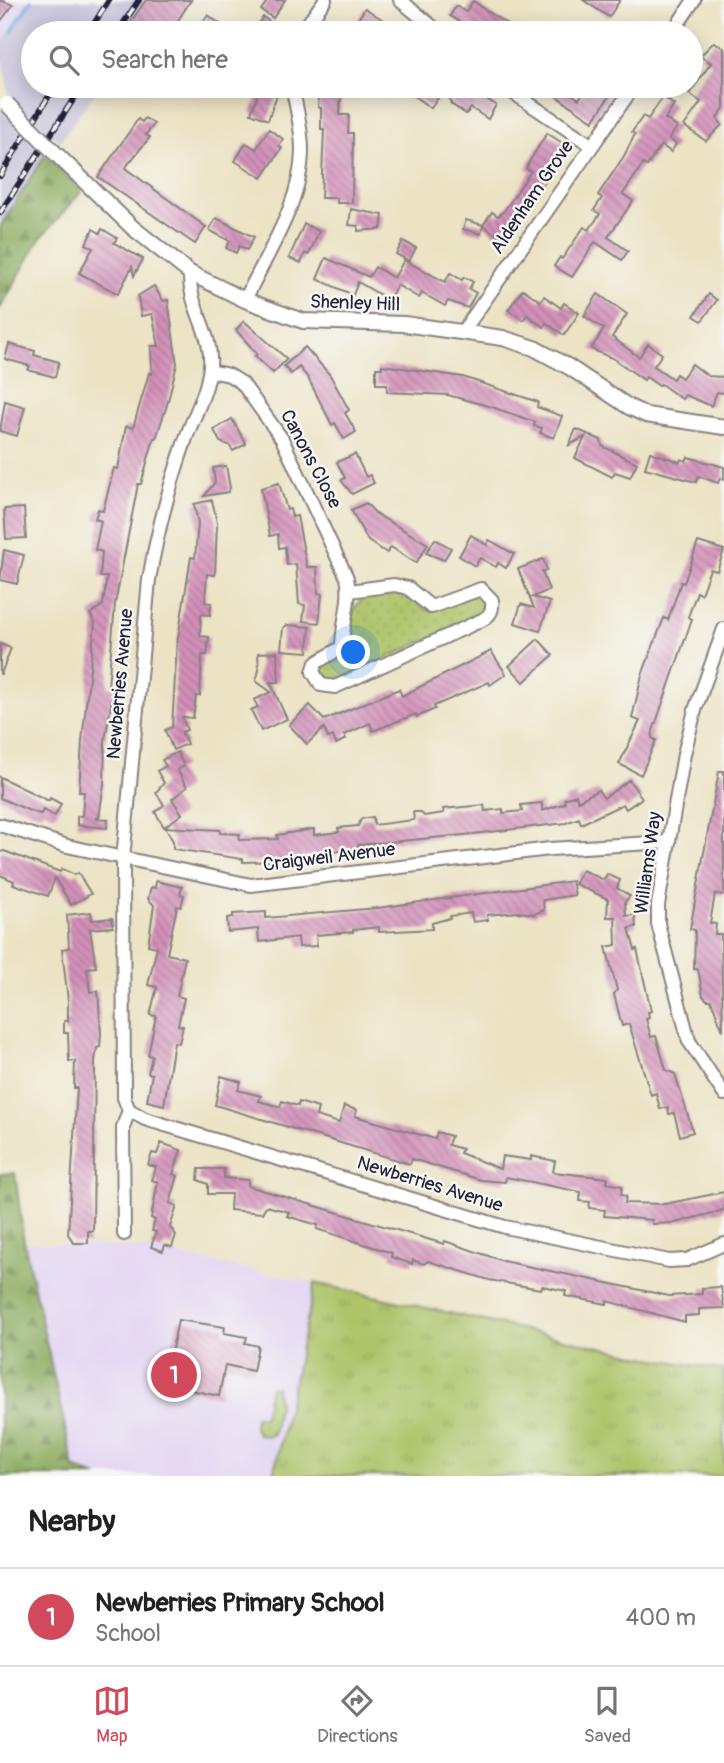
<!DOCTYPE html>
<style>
:root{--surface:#fff;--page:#f2f2f2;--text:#222;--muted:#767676;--line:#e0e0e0;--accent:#d1495b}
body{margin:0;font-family:Pangolin,sans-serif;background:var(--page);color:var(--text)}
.you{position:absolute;left:354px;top:653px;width:24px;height:24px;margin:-18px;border:5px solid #fff;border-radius:50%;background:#1a73e8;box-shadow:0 0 0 10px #1a73e833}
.badge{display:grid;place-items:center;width:46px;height:46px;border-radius:50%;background:var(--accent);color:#fff;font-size:23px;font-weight:700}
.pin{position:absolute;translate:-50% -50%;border:4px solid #fff;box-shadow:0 2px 7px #0006}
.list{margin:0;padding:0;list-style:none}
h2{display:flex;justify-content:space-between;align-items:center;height:91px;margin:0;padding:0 28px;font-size:30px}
h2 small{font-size:23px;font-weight:400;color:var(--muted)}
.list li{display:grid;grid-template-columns:46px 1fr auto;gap:21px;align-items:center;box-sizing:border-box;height:98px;padding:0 28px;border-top:2px solid var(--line)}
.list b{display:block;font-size:26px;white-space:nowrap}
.list p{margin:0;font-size:23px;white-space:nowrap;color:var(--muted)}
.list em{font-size:23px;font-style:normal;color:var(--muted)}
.icon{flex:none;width:38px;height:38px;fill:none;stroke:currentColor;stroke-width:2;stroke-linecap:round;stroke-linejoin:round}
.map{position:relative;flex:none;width:724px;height:1476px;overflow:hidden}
.search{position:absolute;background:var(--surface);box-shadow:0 4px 18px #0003;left:21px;right:21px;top:21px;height:77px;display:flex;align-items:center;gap:18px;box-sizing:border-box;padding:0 24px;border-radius:38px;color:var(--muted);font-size:26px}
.sheet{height:189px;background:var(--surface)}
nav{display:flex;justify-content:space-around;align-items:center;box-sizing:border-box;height:98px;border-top:2px solid var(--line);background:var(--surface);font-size:19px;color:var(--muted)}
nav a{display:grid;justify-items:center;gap:4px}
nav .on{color:var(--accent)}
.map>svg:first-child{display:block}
.built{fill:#e2d4f3}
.industrial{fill:#c5c0da}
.grass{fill:url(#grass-tufts);stroke:#687352;stroke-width:2}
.forest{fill:url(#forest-firs);stroke:#56664c;stroke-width:2}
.park{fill:url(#park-dots);stroke:#687352;stroke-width:2}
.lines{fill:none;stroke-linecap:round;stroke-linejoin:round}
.stream{stroke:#6cafe1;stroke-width:3.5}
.building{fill:url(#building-back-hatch)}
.minor-casing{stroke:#878280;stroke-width:16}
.tertiary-casing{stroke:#878280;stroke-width:18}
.minor{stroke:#fff;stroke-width:12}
.tertiary{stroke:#fff;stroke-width:14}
.rail-casing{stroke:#22223b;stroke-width:6}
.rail{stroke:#f6f6f2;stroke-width:3.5;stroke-dasharray:10;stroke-linecap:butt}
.tertiary-bridge-casing{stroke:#878280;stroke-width:18;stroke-linecap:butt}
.tertiary-bridge{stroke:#fff;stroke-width:14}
.labels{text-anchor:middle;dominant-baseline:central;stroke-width:5;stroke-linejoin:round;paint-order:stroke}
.street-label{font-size:19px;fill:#22223b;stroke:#f6f6f2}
</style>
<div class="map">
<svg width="724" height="1476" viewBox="0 0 724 1476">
<defs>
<pattern id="grass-tufts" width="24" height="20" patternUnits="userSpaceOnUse" patternTransform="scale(1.75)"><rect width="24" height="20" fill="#adc469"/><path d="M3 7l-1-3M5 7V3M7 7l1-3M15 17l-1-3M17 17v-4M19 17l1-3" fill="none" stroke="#95a85c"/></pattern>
<pattern id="forest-firs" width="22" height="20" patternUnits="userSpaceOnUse" patternTransform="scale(1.75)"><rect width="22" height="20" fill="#8aaa5d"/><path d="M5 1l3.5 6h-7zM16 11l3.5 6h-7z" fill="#708a4e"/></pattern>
<pattern id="park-dots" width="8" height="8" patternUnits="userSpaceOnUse" patternTransform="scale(1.75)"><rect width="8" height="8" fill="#adc469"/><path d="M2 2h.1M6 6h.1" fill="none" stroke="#95a85c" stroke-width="1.8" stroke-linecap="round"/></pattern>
<pattern id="building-back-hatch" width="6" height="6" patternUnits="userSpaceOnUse" patternTransform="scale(1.75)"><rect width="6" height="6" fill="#d390b9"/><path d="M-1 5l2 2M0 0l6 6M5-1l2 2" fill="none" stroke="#ab7598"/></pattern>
</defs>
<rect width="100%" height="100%" fill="#f6f6f2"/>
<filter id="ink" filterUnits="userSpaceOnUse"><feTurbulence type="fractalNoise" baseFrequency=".0143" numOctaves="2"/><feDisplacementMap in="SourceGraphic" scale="14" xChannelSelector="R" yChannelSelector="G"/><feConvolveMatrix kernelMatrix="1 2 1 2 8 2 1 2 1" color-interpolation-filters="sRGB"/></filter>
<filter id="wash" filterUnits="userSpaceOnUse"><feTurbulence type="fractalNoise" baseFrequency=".00686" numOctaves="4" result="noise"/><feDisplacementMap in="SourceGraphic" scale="28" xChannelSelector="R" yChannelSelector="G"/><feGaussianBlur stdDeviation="1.57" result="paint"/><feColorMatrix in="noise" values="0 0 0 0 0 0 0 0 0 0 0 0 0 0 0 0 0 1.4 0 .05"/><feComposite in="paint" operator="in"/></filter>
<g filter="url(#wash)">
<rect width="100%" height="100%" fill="#ece3c4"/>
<g class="built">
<path d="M0 0H31L0 45Z"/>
<path d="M24 1242 142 1248 315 1283 273 1476H97L74 1468Z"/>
</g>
<g class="industrial">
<path d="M31 0H157L135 33H33V86H99L60 142 9 97 0 45Z"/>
<path d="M0 109 82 191 39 240 0 310Z"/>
</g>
<path class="grass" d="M315 1283 649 1358 724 1370V1476H273Z"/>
<g class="forest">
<path d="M45 155 82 191 39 240 0 309V227Z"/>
<path d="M15 1173 24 1242 74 1468 97 1476H0V1174Z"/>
</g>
<g class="park">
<path d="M391 589 408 594 426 610 475 594 488 599 486 613 330 684 319 676V667L342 654C349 617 349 595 391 589Z"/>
<path d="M270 1387H276L278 1404 273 1434 268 1436 258 1434 254 1428 255 1416 264 1417Z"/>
</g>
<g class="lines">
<path class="stream" d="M12 31 31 0"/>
</g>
<g id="blocks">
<g class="building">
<path d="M0 0 13 5 0 22Z"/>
<path d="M146 0H191L170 33H146L130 23Z"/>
<path d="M268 0H285L273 18 261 10Z"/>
<path d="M583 0H620L609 17Z"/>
<path d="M473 1 502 21 521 33H478L450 16 456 6 466 12Z"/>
<path d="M365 8 386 22 379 33H363L353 27Z"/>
<path d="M208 15 232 33H194Z"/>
<path d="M263 17 276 26 271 33H251Z"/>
<path d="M714 42 724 48V108L717 118 722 125 706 141 684 126 701 102 689 94 711 63 700 56Z"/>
<path d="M261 86 275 88 273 94 277 95 268 120 251 113Z"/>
<path d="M319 86H351L341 95 340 115H349L348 133H353L352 203H337V198H321L324 129H321V108L318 107Z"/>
<path d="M417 86H446L431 108 411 94Z"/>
<path d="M446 86H465L496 105 488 119 471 108 466 114 451 104Z"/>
<path d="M541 86H559L579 99 588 86H616L593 121Z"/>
<path d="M663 97 674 105 665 119 677 127 669 139 676 144 671 152 661 145 647 166 643 164 623 194 633 201 608 237 628 251 622 260 595 242 572 277 554 266 560 257 562 259 584 227 589 230 600 214 594 210 602 198 598 195 624 156 635 134 632 132 643 116 648 119Z"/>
<path d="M145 118 154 124 146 135 150 137 125 168 206 227 195 244 98 177 138 119 142 122Z"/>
<path d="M269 129 283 139 279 146 282 148 262 178 235 161 246 143 256 149Z"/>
<path d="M547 133 570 148 503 239 483 225 492 212 498 216 504 211 531 171 526 169 529 162Z"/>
<path d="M351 209 383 215 381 229 358 231V226L349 225Z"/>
<path d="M216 218 254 237 247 250 239 246 236 253 226 248 230 241 209 230Z"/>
<path d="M466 220 483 225 481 234 463 229Z"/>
<path d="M304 224 319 231 309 255 305 253 301 263 289 258Z"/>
<path d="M93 229 100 233 102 229 117 238 114 243 143 259 134 276 132 267 118 294 79 273 93 248 86 244Z"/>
<path d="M403 241 416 248 409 261 396 254Z"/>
<path d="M326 258 369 277 375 267 394 278 404 260 445 282 450 273 462 280 464 277 473 282 469 289 476 293 468 308 448 301 445 306 422 293 419 298 397 285 389 300 358 282 353 295 317 279Z"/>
<path d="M154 286 163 301 168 300 177 364 167 405 156 438H154L141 484H138L115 604 108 687H114L105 740 104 784 99 817 96 818 108 819 107 828 77 825V816H82L84 792H79L82 741 95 623 90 614 103 605 107 577H100L102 552 95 550 101 521 95 519 98 509 103 511 114 468 118 469 126 426 133 428 149 373 152 374 151 346H159L152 314 141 316 138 296Z"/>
<path d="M523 289 540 301 544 296 561 308 564 303 579 313 564 335 546 323 544 327 527 315 523 320 508 310Z"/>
<path d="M598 294 627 314 612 337 639 357 648 344 662 354 654 366 673 379 676 374 682 378 692 364 708 376 724 377V393L717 392 711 406 685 395 682 399 661 384 659 386 646 377 644 380 614 359 591 349 604 329 584 316Z"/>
<path d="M709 294 717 300 702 321 694 316Z"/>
<path d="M244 321 287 359 273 373 255 356 257 354 236 330Z"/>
<path d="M9 344 35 351 34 355 59 362 55 377 28 370 30 366 5 359Z"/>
<path d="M305 347 330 375 349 410 345 413 356 432 344 439 335 423 332 425 308 378 299 367 291 374 284 366Z"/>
<path d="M382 365 463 377 538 402 537 407 562 416 554 438 540 433 542 428 534 426 535 422 492 407 448 395 387 392V384H376V368H382Z"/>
<path d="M5 401 25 407 17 436 0 431Z"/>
<path d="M232 419 246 444 233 451 229 445 220 442 214 430Z"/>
<path d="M576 429 601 440 602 446 637 463 630 477 615 472 612 477 575 458 585 437 569 445Z"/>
<path d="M650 452 680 462 681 459 686 461 688 457 724 467V480L720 478 718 483 699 476 696 482 645 468Z"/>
<path d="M355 454 366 477 370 475 374 483 352 494 341 480 345 478 337 462Z"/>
<path d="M226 466 230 488 228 492 204 496 215 482 213 468Z"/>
<path d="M279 483 287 510 290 509 292 517 297 516 307 567H317L318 593 322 594 319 623 303 621 305 605 299 604 296 564 287 565 285 547 279 548 278 534 270 536 261 488Z"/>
<path d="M212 500 217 523 215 575 207 574 205 602 211 603 210 615 201 614 200 636 209 637 207 655H202L200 696H196L193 718 182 717 187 730 182 732 187 744 173 750 165 730 172 727 177 644 191 557 195 558 198 523 194 504Z"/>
<path d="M366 503 376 514 428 544 416 563 391 547 387 553 368 541 351 510Z"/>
<path d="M24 508 26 538 6 539 4 509Z"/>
<path d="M471 535 487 545 489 540 514 554 506 568 498 563 496 567 480 558 475 566 459 556Z"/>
<path d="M435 539 451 548 444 560 426 553Z"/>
<path d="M698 542 724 550 717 571 710 569 701 594 697 592 688 617 692 619 653 731 652 738 656 740 641 775 619 764 640 721 632 718 642 675 664 618 668 620 681 582 684 583Z"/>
<path d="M4 550 24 555 17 584 0 580Z"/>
<path d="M543 559 547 570 542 572 549 590 533 597 550 602 540 631 515 623 521 604 534 608 518 569Z"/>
<path d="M287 625 310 627 308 652 281 650 283 628Z"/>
<path d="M538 639 553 655 524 682 509 666Z"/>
<path d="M0 644 11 648 1 674H0Z"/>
<path d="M491 651 506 674 490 685 489 682 434 706 435 709 417 717 416 714 373 731 370 723 344 735 346 739 336 744 333 736 328 738 324 728 307 744 289 725 310 705 324 720 399 689 402 696Z"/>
<path d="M277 652 279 682H270L287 719 261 731 251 710 258 707 254 700 271 692 256 681 259 670 258 653Z"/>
<path d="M177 752 184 766 177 770 187 787 172 799 182 814 164 827 155 812 164 805 156 792 164 783 157 771 166 766 162 760Z"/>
<path d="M719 771H724V895L715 894 710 923 716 924 715 934H721L723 1031 711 1000H707L703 996 698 969H694L695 930 690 929Z"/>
<path d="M0 777 49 801 50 798 61 804 55 816 43 810 41 814 30 811 0 798Z"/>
<path d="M629 780 642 798 626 809 623 804 581 824 579 818 566 823 464 835 358 845V848L281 861 243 862V859L173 849V841L165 827 220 830V833L240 834 239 840 278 839 277 835 314 829V835L339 832 338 828 358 826 361 819 373 817 374 825 414 820 413 812H420L424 816 444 813 443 809 484 805 485 811 503 809V813L522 811 521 805 542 803V811L565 803 564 799 576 795 578 801 598 790 604 798Z"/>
<path d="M4 851 60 872 62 869 74 875 78 873 91 894 71 905 55 878 48 896 13 884 14 881 0 875V852Z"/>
<path d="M582 870 604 880 607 874 620 880 617 888 630 896 625 902 626 916 635 915 636 927 629 928 635 950 637 949 651 1011 648 1012 649 1018 646 1019 651 1037 656 1036 666 1070 675 1074 693 1132 680 1136 674 1113 669 1114 668 1107 660 1109 656 1093 651 1095 629 1024 622 1026 614 994 617 990 606 947 616 945 615 917H607L608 899 575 884Z"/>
<path d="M156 881 182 887 180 894 184 895 181 907 177 906 167 954 185 958 177 996 184 998 178 1025 183 1026 179 1043 174 1042 164 1105 147 1101 152 1074 148 1073 152 1056 148 1055 156 1016 150 1015 157 987 148 985 157 947 148 945 154 905 148 899 151 887 155 888Z"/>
<path d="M572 881 575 895 543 900 544 910 534 914 518 912 487 915 488 920 473 922 471 913 450 916V918L432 923V929L379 932V927L353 930V932L316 935 317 946 299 947 298 937 259 942 258 929 228 932 227 918 233 917V914L266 912V918L377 908Z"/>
<path d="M91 912 92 920 112 918 113 927 90 929 96 967 87 968 90 992 98 991 101 1033 100 1047 97 1048 95 1060 93 1231H88V1243H74L68 1234 77 1088H74L75 1061H69L68 1033H64V1021H68V1001L62 949 69 948 67 915Z"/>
<path d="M221 1076 241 1082 238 1090 261 1096 259 1101 280 1107 282 1101 298 1106 299 1102 318 1108 316 1116 339 1123 344 1106 357 1110 355 1116 435 1139 437 1132 451 1136 448 1145 462 1149 460 1153 500 1169 502 1156 531 1160V1156L555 1161 553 1172 608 1178 607 1183 622 1186 621 1195 626 1196 625 1203 665 1204 724 1192V1210L675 1223 652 1224V1220L604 1216 605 1210 589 1208 590 1202 580 1201 581 1192 506 1177 505 1182 481 1180 412 1159 410 1164 215 1105Z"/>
<path d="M161 1143 181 1150 173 1174 178 1176 170 1203 177 1206 170 1227 176 1235 172 1247 165 1245 163 1251 151 1247 156 1232 152 1231 155 1220 151 1218 158 1182 152 1180 156 1167 148 1165 152 1153 157 1154Z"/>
<path d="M199 1169H224V1178L248 1180V1186L444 1244 445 1241 503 1261 669 1296 702 1294V1288L721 1287 724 1308 699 1309V1315L685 1316V1322L607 1301V1304L565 1296 566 1291 542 1286 541 1289 489 1280 428 1261 424 1264 413 1260 412 1264 391 1257 392 1253 317 1229 318 1225 287 1216 289 1212 266 1206 262 1213 230 1210 231 1194H208V1184L198 1180Z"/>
<path d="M178 1320 225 1327 224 1333 247 1337 245 1343 258 1346 253 1371 225 1365 219 1396 157 1383 161 1362 169 1364Z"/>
</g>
</g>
</g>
<g filter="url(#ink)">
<use href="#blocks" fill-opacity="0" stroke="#878280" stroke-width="2"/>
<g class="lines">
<g class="minor-casing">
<g id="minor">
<path d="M400 0 440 33"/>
<path d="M301 33 325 0"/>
<path d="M672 33 694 0"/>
<path d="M503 86 591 145"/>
<path d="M245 300C267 253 302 202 302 150 302 129 296 106 292 86"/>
<path d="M464 330 634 86"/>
<path d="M210 371 229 375 242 383 282 439 347 578C352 600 342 623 342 647L316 663 313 672 321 685 335 687 482 620C491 615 493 610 492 600L481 589 431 607 408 588 394 585 350 591"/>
<path d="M724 629 695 710 684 754 658 905V924L689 1041 724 1094"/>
<path d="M0 825 67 846 251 885 550 849 669 842"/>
<path d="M129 1110 145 1119 505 1227 669 1261 687 1260 724 1244"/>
<path d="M124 1234 123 1127 129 1110 124 1098 123 859 149 580C157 532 170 484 186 438 194 415 208 391 210 366 213 332 188 307 190 273"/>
</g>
</g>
<g class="tertiary-casing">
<path id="tertiary" d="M53 151 133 228 190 273 245 300 303 321 404 324 503 338 534 348 569 367 629 407 646 415 724 427"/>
</g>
<use href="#minor" class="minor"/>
<use href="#tertiary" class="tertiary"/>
<g class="rail-casing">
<g id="rail">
<path d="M88 33 109 0"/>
<path d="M117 33 139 0"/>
<path d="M0 176 55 86"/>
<path d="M0 213 82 86"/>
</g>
</g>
<use href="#rail" class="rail"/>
<g class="tertiary-bridge-casing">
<path id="tertiary-bridge" d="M7 104 53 151"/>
</g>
<use href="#tertiary-bridge" class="tertiary-bridge"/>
</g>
</g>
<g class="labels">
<g class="street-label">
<text transform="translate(532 197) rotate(-56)">Aldenham Grove</text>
<text transform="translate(355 303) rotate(2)">Shenley Hill</text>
<text transform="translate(311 459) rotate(62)">Canons Close</text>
<text transform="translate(120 684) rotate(-85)">Newberries Avenue</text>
<text transform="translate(329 857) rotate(-7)">Craigweil Avenue</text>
<text transform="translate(648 863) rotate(-82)">Williams Way</text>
<text transform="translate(430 1184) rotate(17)">Newberries Avenue</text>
</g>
</g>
</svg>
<div class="you"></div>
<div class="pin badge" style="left:174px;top:1375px">1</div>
<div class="search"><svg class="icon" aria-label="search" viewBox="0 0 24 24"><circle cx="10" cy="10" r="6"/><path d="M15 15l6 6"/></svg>Search here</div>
</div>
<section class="sheet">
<h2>Nearby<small></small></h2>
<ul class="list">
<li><span class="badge">1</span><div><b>Newberries Primary School</b><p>School</p></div><em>400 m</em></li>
</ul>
</section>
<nav>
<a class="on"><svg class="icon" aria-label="map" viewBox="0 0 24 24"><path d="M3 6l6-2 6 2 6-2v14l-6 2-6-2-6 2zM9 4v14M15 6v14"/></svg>Map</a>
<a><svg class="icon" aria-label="directions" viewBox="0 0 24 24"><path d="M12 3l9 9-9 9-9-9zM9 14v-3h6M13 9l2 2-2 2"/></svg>Directions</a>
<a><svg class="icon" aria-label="saved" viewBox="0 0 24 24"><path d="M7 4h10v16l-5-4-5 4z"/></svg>Saved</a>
</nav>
